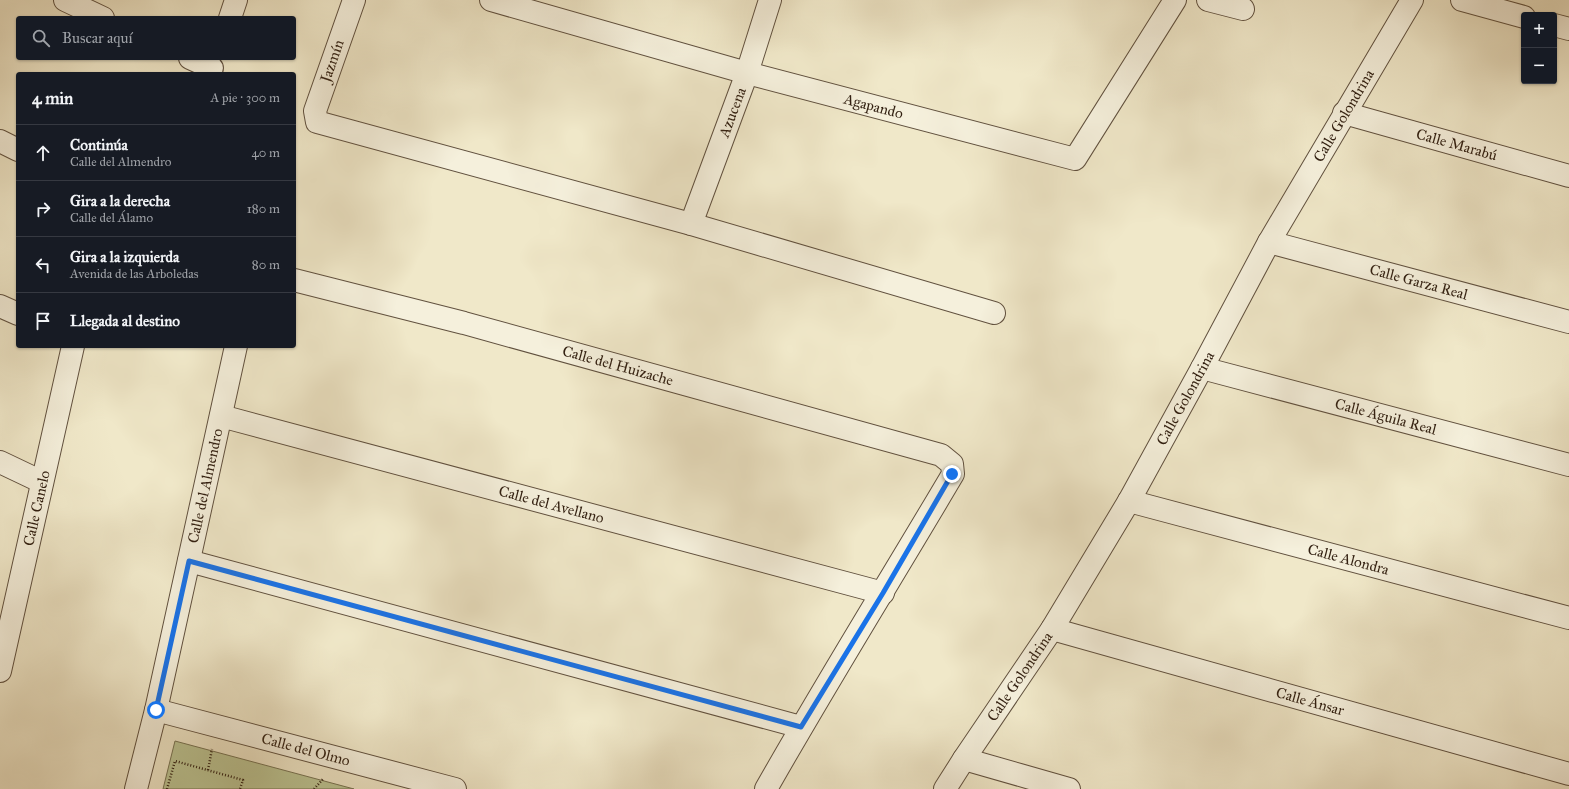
<!DOCTYPE html>
<html lang="es">
<meta charset="utf-8">
<style>
:root{--surface:#171b24;--page:#242831;--text:#f1f3f6;--muted:#9ea1a6;--line:#363941}
body{margin:0;font-family:"IM FELL Great Primer",serif;background:var(--page);color:var(--text)}
.controls{position:absolute;right:12px;top:12px;display:grid;overflow:hidden;border-radius:4px;box-shadow:0 1px 3px #0004}
.controls button{width:36px;height:36px;display:grid;place-items:center;padding:0;border:0;border-bottom:1px solid var(--line);background:var(--surface);color:var(--text);font:20px sans-serif}
.stop{position:absolute;width:12px;height:12px;margin:-9px;border:3px solid #1a73e8;border-radius:50%;background:#fff}
.stop.end{background:#1a73e8;border-color:#fff;box-shadow:0 1px 4px #0008}
.list{margin:0;padding:0;list-style:none}
h2{display:flex;justify-content:space-between;align-items:center;height:52px;margin:0;padding:0 16px;font-size:17px}
h2 small{font-size:13px;font-weight:400;color:var(--muted)}
.list li{display:grid;grid-template-columns:26px 1fr auto;gap:12px;align-items:center;box-sizing:border-box;height:56px;padding:0 16px;border-top:1px solid var(--line)}
.list b{display:block;font-size:15px;white-space:nowrap}
.list p{margin:0;font-size:13px;white-space:nowrap;color:var(--muted)}
.list em{font-size:13px;font-style:normal;color:var(--muted)}
.icon{flex:none;width:22px;height:22px;fill:none;stroke:currentColor;stroke-width:2;stroke-linecap:round;stroke-linejoin:round}
.map{position:relative;flex:none;width:1569px;height:789px;overflow:hidden}
.search{position:absolute;background:var(--surface);box-shadow:0 1px 3px #0004;left:16px;top:16px;width:280px;height:44px;display:flex;align-items:center;gap:10px;box-sizing:border-box;padding:0 14px;border-radius:4px;color:var(--muted);font-size:15px}
.panel{position:absolute;background:var(--surface);box-shadow:0 1px 3px #0004;left:16px;top:72px;width:280px;height:276px;border-radius:4px}
.map>svg:first-child{display:block}
.green{fill:#bcc594;stroke:#767252}
.lines{fill:none;stroke-linecap:round;stroke-linejoin:round}
.street-casing{stroke:#61513f;stroke-width:24}
.path{stroke:#311f11;stroke-width:2.5;stroke-dasharray:1 2;stroke-linecap:butt}
.street{stroke:#f5f0dc;stroke-width:22}
.route{stroke:#1a73e8;stroke-width:5}
.labels{text-anchor:middle;dominant-baseline:central;stroke-width:4;stroke-linejoin:round;paint-order:stroke}
.street-label{font-size:15px;fill:#311f11;stroke:#f5f0dc}
</style>
<div class="map">
<svg width="1569" height="789" viewBox="0 0 1569 789">
<rect width="100%" height="100%" fill="#f0e8c9"/>
<filter id="stains"><feTurbulence type="fractalNoise" baseFrequency=".005" numOctaves="4"/><feColorMatrix values="0 0 0 0 .2 0 0 0 0 .09 0 0 0 0 .02 0 0 0 .5 -.17"/></filter>
<radialGradient id="worn" r=".72"><stop offset=".6" stop-color="#630" stop-opacity="0"/><stop offset="1" stop-color="#630" stop-opacity=".3"/></radialGradient>
<path class="green" d="M175 741 354 789H163Z"/>
<g class="lines">
<g class="street-casing">
<g id="street">
<path d="M65 0 103 18"/>
<path d="M354 0 315 111 317 122 691 224 994 313"/>
<path id="s1" d="M491 0 747 73 1075 159 1175 0"/>
<path d="M1208 0 1243 9"/>
<path d="M1462 0 1524 17"/>
<path d="M230 18 236 0"/>
<path d="M1554 25 1569 29"/>
<path d="M190 58 212 68"/>
<path id="s2" d="M1344 113 1569 176"/>
<path d="M0 141 18 150"/>
<path id="s3" d="M691 224 747 73 770 0"/>
<path id="s4" d="M1269 242 1569 322"/>
<path id="s5" d="M294 280 464 323 941 455 952 464 953 474C891 579 826 683 766 789"/>
<path d="M0 306 18 314"/>
<path id="s6" d="M1202 368 1569 465"/>
<path id="s7" d="M221 416 883 593"/>
<path d="M0 462 42 482"/>
<path id="s8" d="M1129 501 1569 618"/>
<path d="M189 561 801 727"/>
<path id="s9" d="M1052 629 1569 774"/>
<path id="s10" d="M0 671 73 346"/>
<path id="s11" d="M156 710 455 789"/>
<path d="M964 759 1069 789"/>
<path id="s12" d="M136 789 156 710 236 346"/>
<path id="s13" d="M945 789 964 759 1052 629 1129 501 1202 368 1269 242 1412 0"/>
</g>
</g>
<g class="path">
<path d="M208 770 212 749"/>
<path d="M167 789 175 761 243 780 240 789"/>
<path d="M314 789 323 779"/>
</g>
<use href="#street" class="street"/>
</g>
<g class="lines">
<path class="route" d="M156 710 189 561 801 727 883 593 952 474"/>
</g>
<g class="labels">
<g class="street-label">
<text transform="translate(332 61) rotate(-71)">Jazmín</text>
<text stroke="none"><textPath href="#s1" startOffset="397">Agapando</textPath></text>
<text stroke="none"><textPath href="#s3" startOffset="119">Azucena</textPath></text>
<text stroke="none"><textPath href="#s13" startOffset="783">Calle Golondrina</textPath></text>
<text stroke="none"><textPath href="#s2" startOffset="117">Calle Marabú</textPath></text>
<text stroke="none"><textPath href="#s4" startOffset="155">Calle Garza Real</textPath></text>
<text stroke="none"><textPath href="#s5" startOffset="335">Calle del Huizache</textPath></text>
<text stroke="none"><textPath href="#s13" startOffset="459">Calle Golondrina</textPath></text>
<text stroke="none"><textPath href="#s6" startOffset="190">Calle Águila Real</textPath></text>
<text stroke="none"><textPath href="#s12" startOffset="311">Calle del Almendro</textPath></text>
<text stroke="none"><textPath href="#s7" startOffset="342">Calle del Avellano</textPath></text>
<text stroke="none"><textPath href="#s10" startOffset="167">Calle Canelo</textPath></text>
<text stroke="none"><textPath href="#s8" startOffset="227">Calle Alondra</textPath></text>
<text stroke="none"><textPath href="#s13" startOffset="135">Calle Golondrina</textPath></text>
<text stroke="none"><textPath href="#s9" startOffset="268">Calle Ánsar</textPath></text>
<text stroke="none"><textPath href="#s11" startOffset="155">Calle del Olmo</textPath></text>
</g>
</g>
<rect width="100%" height="100%" filter="url(#stains)"/>
<rect width="100%" height="100%" fill="url(#worn)"/>
</svg>
<div class="controls">
<button>+</button>
<button>−</button>
</div>
<div class="stop" style="left:156px;top:710px"></div>
<div class="stop end" style="left:952px;top:474px"></div>
<div class="search"><svg class="icon" aria-label="search" viewBox="0 0 24 24"><circle cx="10" cy="10" r="6"/><path d="M15 15l6 6"/></svg>Buscar aquí</div>
<section class="panel">
<h2>4 min<small>A pie · 300 m</small></h2>
<ul class="list">
<li><svg class="icon" aria-label="ahead" viewBox="0 0 24 24"><path d="M12 20V5M6 11l6-6 6 6"/></svg><div><b>Continúa</b><p>Calle del Almendro</p></div><em>40 m</em></li>
<li><svg class="icon" aria-label="right" viewBox="0 0 24 24"><path d="M7 20v-9h11M14 6l5 5-5 5"/></svg><div><b>Gira a la derecha</b><p>Calle del Álamo</p></div><em>180 m</em></li>
<li><svg class="icon" aria-label="left" viewBox="0 0 24 24"><path d="M17 20v-9H6M10 6l-5 5 5 5"/></svg><div><b>Gira a la izquierda</b><p>Avenida de las Arboledas</p></div><em>80 m</em></li>
<li><svg class="icon" aria-label="arrive" viewBox="0 0 24 24"><path d="M6 21V4h12l-3 4 3 4H6"/></svg><div><b>Llegada al destino</b></div></li>
</ul>
</section>
</div>
